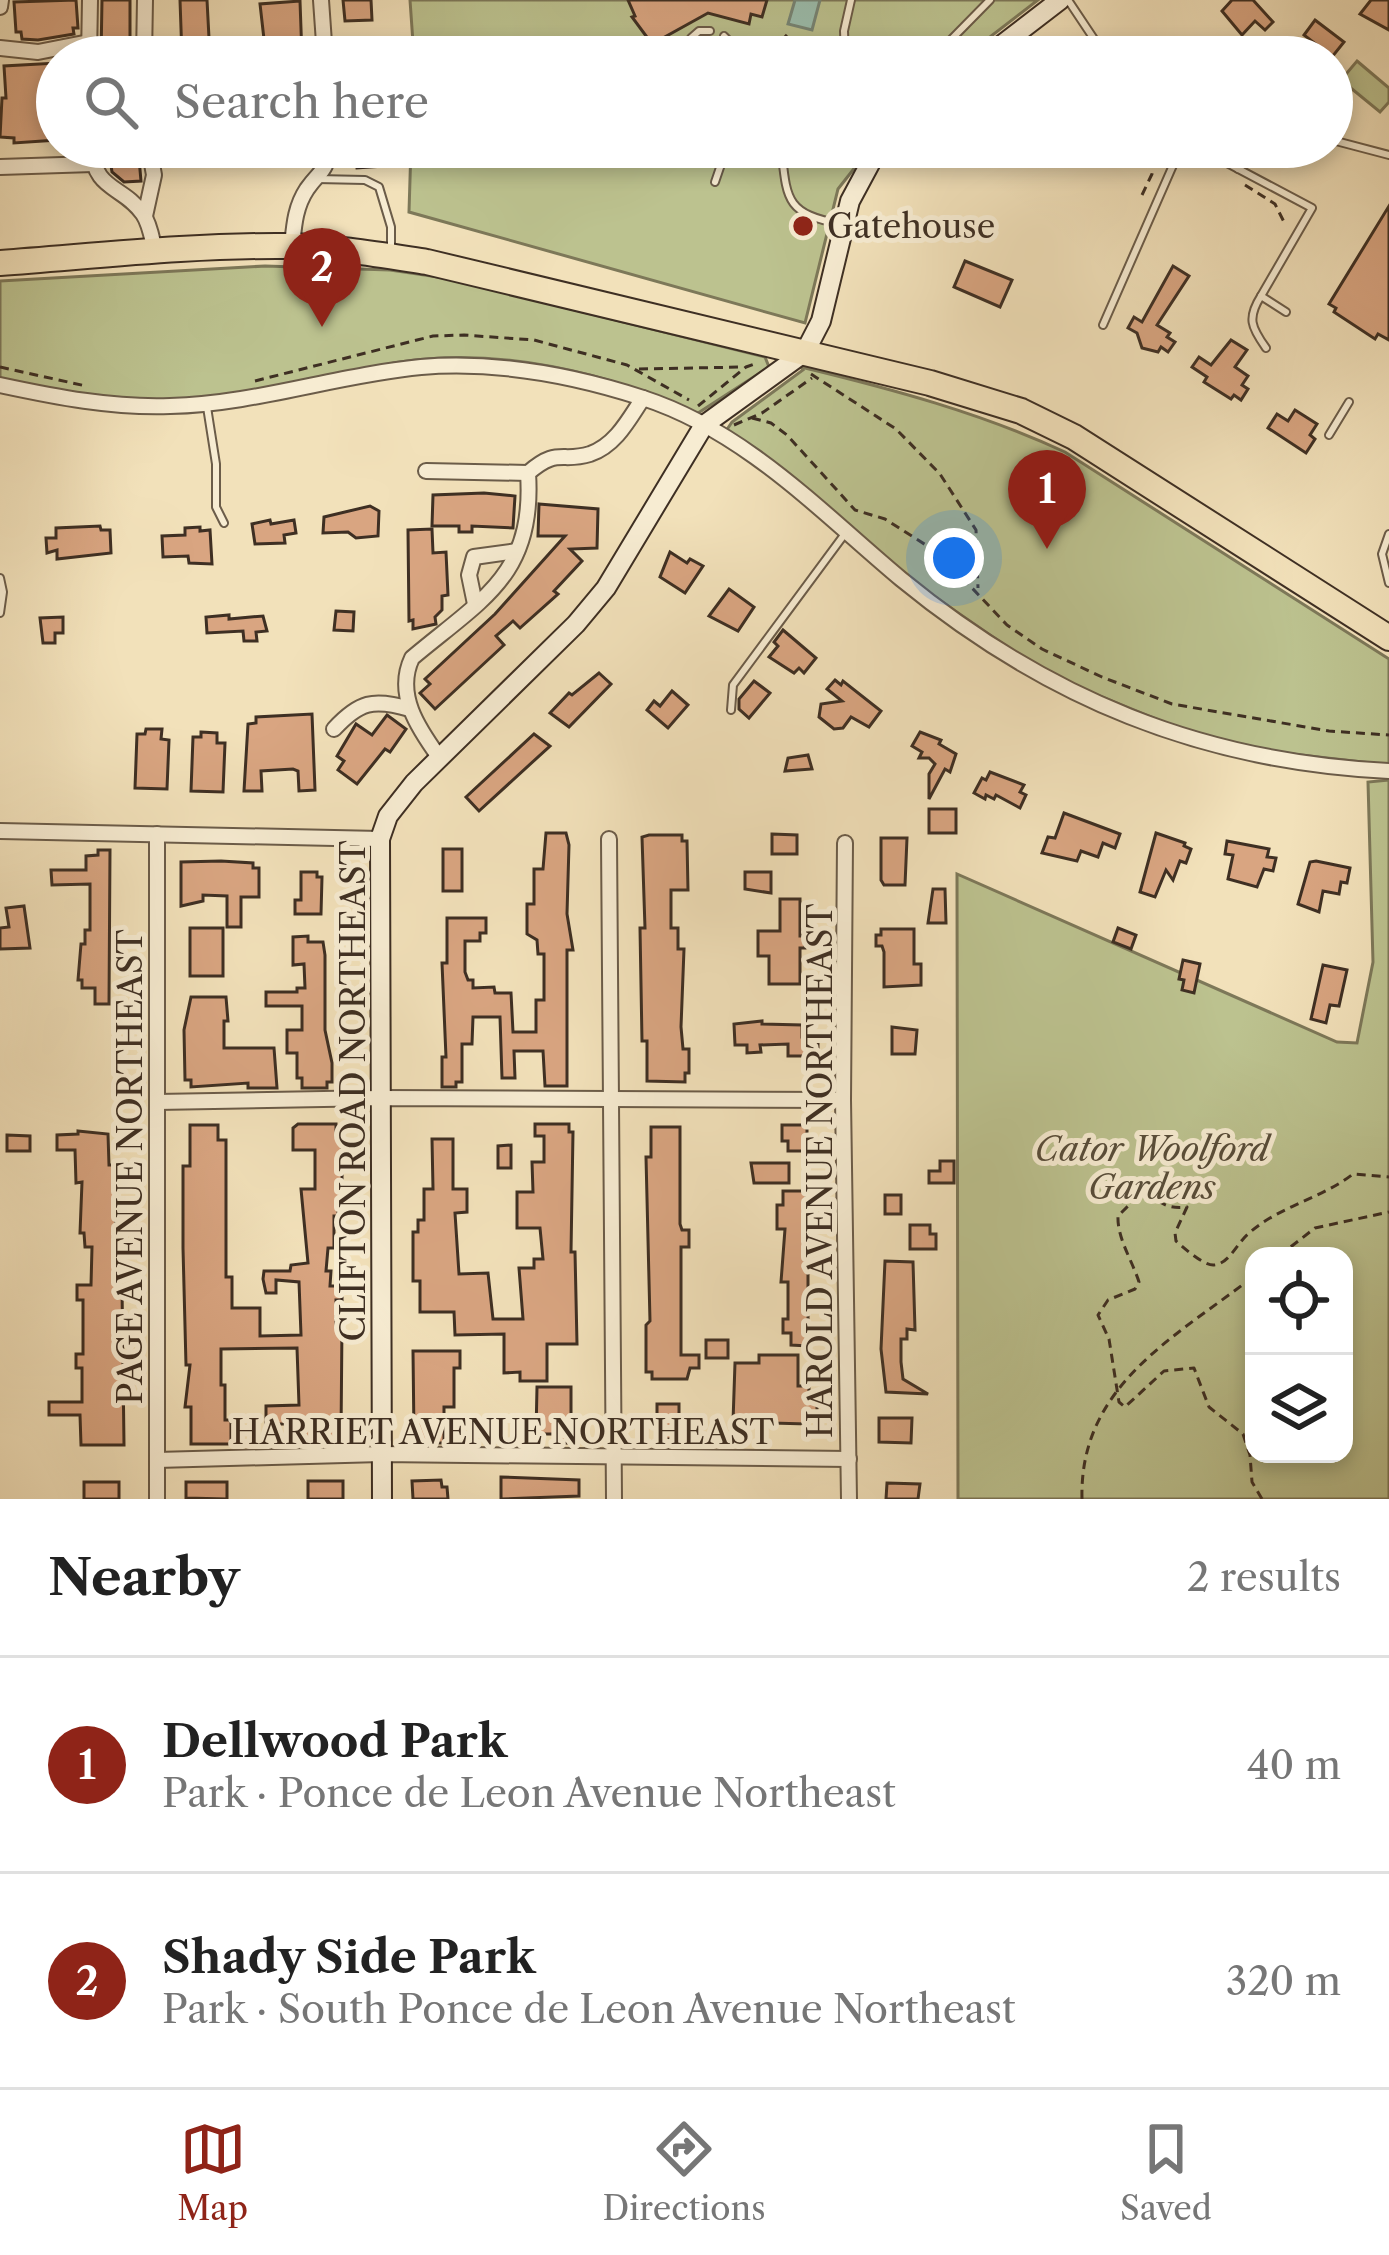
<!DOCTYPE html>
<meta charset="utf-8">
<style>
:root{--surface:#fff;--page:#f6f6f6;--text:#222;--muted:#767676;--line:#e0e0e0;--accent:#8f2418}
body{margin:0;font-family:"Libre Caslon Text",serif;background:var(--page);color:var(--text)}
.controls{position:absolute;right:36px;bottom:36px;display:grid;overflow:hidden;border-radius:24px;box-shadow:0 6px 18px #0003}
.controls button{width:108px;height:108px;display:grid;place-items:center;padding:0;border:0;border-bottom:3px solid var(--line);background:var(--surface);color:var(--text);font:60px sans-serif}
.you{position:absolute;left:954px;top:558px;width:42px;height:42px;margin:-30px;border:9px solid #fff;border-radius:50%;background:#1a73e8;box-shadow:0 0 0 18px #1a73e833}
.badge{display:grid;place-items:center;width:78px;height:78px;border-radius:50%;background:var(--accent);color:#fff;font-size:39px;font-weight:700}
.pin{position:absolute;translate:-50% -99px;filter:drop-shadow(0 3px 6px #0008)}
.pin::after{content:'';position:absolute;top:63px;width:42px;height:36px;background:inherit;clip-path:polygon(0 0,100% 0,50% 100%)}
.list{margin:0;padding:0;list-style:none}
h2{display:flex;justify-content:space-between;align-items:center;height:156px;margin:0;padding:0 48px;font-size:51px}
h2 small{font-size:39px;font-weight:400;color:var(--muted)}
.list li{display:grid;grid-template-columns:78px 1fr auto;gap:36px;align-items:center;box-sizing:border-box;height:216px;padding:0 48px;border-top:3px solid var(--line)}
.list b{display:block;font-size:45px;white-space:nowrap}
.list p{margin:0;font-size:39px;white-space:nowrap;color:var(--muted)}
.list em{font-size:39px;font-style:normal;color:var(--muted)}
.icon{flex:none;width:66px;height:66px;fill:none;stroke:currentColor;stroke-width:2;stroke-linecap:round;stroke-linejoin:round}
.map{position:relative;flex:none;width:1389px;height:1499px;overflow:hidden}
.search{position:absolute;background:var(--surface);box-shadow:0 6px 18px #0003;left:36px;right:36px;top:36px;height:132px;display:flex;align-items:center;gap:30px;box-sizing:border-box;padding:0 42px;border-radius:66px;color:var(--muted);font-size:45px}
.sheet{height:588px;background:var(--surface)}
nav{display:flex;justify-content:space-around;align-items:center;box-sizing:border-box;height:168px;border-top:3px solid var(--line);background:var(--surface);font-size:33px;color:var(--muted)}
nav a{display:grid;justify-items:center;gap:6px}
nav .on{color:var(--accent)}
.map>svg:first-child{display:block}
.green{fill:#bcc28f;stroke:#7d7859;stroke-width:3;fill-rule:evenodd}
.water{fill:#9bbeae;stroke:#768576;stroke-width:3}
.building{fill:#d9a581;stroke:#3e2f23;stroke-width:3}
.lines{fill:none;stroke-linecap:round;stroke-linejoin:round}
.lane-casing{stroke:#6b5c49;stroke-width:10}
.street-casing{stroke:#6b5c49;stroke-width:18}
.secondary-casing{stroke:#3e2f23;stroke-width:22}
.highway-casing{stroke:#3e2f23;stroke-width:28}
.path{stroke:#3e2f23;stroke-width:3;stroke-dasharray:9 6;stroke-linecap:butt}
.lane{stroke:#f7ecd2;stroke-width:6}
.street{stroke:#f7ecd2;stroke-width:14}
.secondary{stroke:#f7ecd2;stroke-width:18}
.highway{stroke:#f2e1ba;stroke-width:24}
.poi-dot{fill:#8f2418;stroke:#f7ecd2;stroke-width:4.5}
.labels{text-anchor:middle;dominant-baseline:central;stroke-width:10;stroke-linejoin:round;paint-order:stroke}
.poi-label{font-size:33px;fill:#3e2f23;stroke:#f7ecd2;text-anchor:start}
.street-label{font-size:33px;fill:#3e2f23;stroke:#f7ecd2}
.park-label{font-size:33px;font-style:italic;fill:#574c39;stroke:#f7ecd2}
</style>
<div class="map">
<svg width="1389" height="1499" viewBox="0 0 1389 1499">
<rect width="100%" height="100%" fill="#f2e1ba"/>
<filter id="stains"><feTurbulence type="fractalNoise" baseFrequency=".00167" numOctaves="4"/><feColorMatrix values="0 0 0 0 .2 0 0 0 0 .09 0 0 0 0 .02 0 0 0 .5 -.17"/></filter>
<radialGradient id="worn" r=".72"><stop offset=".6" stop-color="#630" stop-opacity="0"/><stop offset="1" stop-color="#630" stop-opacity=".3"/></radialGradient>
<g class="green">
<path d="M410 0H1038L964 57H414Z"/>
<path d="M1357 61 1389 88V102L1380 112 1341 80Z"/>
<path d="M411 147H871L838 189 805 323 409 212Z"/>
<path d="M265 266 390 270 445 278 765 357 769 367 695 415C610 371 496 347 400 362 339 372 272 396 210 399 139 404 69 394 0 380V281Z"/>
<path d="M801 367C892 389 981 413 1065 452L1389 659V765L1222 746 1048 675 919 586 726 431 732 422 803 370Z"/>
<path d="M1389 780V1499H958L957 874 1337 1042 1357 1043 1373 962 1368 782ZM1254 1256H1344V1454H1254Z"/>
</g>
<path class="water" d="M795 0H820L812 30 788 24Z"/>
<g class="building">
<path d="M76 0 78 28H73L74 34 38 40 22 39 21 32H16L14 2Z"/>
<path d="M102 0H130V57H101Z"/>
<path d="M180 0H207L210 57H182Z"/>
<path d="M343 0H371L372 20 345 21Z"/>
<path d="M628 0H767L762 17 751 14 749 24 708 13 652 44 632 17 635 16Z"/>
<path d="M1232 0H1253L1273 22 1265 30 1255 21 1242 35 1222 11Z"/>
<path d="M1371 0H1389V30L1360 14Z"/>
<path d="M300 1 302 57H266L260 4Z"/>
<path d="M1315 20 1344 42 1332 57 1304 35Z"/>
<path d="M786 36 808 57H778L772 51Z"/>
<path d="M57 63V140L14 143V138L0 137 2 98H6L4 66Z"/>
<path d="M108 147H138L141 181 124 182 112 172Z"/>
<path d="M187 147H248L249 160 190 166Z"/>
<path d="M355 147H382L383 166 357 168Z"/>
<path d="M1389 206V340L1378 334 1375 339 1334 312 1336 308 1329 304Z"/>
<path d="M965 261 1012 280 1000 307 954 287Z"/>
<path d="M1173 266 1189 276 1157 325 1170 333 1167 337 1175 342 1168 352 1161 347 1158 352 1142 348 1137 333 1128 328 1134 317 1142 322Z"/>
<path d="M1231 340 1247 350 1235 367 1248 376 1242 385 1248 389 1241 400 1234 395 1231 399 1204 382 1207 377 1192 367 1199 357 1211 365Z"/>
<path d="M1295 410 1317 424 1310 435 1315 439 1306 453 1268 428 1277 414 1288 421Z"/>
<path d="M484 493 515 496 513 528 472 526V532H459V526H432L433 495Z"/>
<path d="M539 504 598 509 597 548 570 549 582 561 554 591 558 594 520 628 513 621 496 636 504 645 435 709 420 693 430 684 425 679 495 614 565 536H538Z"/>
<path d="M370 506 379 511 378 536 356 538 348 532 323 533 324 517Z"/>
<path d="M270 520 271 524 294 520 296 533 284 535 285 543 255 544 252 524Z"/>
<path d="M100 526 101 530H110L111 553 57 559V550L47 553 46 538H56V528Z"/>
<path d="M200 527V531L210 530 212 564 189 563 188 556 163 557 162 536 185 535V528Z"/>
<path d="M432 529 433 553 446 552 448 595 442 596V610L435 617 436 624 413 629V620L409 621 408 530Z"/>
<path d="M670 552 687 563 690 559 703 566 685 593 660 577Z"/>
<path d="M729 589 754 607 738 631 709 616Z"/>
<path d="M336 611 354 612 353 631 334 630Z"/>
<path d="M229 615V619L263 616 267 631 256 632 257 641H244L243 631 207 633 206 617Z"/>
<path d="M63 617V633H55V643H43L40 618Z"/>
<path d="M783 630 816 658 804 673 799 668 794 673 769 657 778 646 774 642Z"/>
<path d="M599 673 611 684 569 727 550 713 569 693 572 695Z"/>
<path d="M835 680 841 685 843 681 881 711 869 727 851 717 843 728 834 729 819 717 821 704 842 701 827 689Z"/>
<path d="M754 681 770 693 749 718 739 709V699Z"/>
<path d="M672 691 688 705 668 728 647 710 654 701 660 706Z"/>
<path d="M312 714 315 790 299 791 298 771 293 769 261 771 262 791H244L248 724 256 723V717Z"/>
<path d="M387 715 406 729 390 752 385 749 357 784 338 770 344 761 337 756 356 724 372 735Z"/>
<path d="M146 729H162L161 739 169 740 167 789 135 788 137 734H145Z"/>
<path d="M201 732 217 733V743H225L223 792 191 791 193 737H201Z"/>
<path d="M920 732 941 740 939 744 956 754 950 772 945 769 929 799V774L935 764 929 758H919L922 752 912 746Z"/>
<path d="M534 734 550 746 479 811 466 797Z"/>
<path d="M808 755 812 769 785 771 788 758Z"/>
<path d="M990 772 1024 785 1020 792 1026 795 1020 808 996 795 994 799 986 795 985 799 974 793 982 778 986 780Z"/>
<rect x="929" y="809" width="27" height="24"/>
<path d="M1064 813 1120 834 1115 848 1103 843 1098 857 1081 851 1077 861 1042 853 1048 837 1055 838Z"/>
<path d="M546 833H566L569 845 567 914 573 950H567V1086H545L543 1051H514L515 1078H502L500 1017H473L472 1044H462V1082H456V1087H442V1057H446L442 963H447V918H486V933H480V941H465V972L468 980H473V988L494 987 495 993H511L513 1032H536V1000H544V954H538L537 940 527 934V904H534V869H543Z"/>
<path d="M1156 833 1185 843 1184 846 1191 849 1186 863 1180 861 1173 880 1166 870 1155 897 1140 892Z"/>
<path d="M772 834 797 835V854H772Z"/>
<path d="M649 835H682V841H687L688 890H671V928H678V949H684L681 1027 683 1049H689V1073H685V1082L647 1081V1041H642L640 928H645L642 837Z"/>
<path d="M881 838H907L905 885H884L881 880Z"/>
<path d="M1227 841 1269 849 1267 857 1276 858 1273 871 1264 869 1257 887 1228 879 1233 855 1225 854Z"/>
<rect x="443" y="849" width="19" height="42"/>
<path d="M98 850H110L109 1004H95V988H82V980H78L81 944H85V930H90V884L52 885 51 870H86V856L98 855Z"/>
<path d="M221 861 253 863V868H259V897H241V927H227V896L203 895V901L181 906V862Z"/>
<path d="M1316 861 1350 868 1347 883 1341 882 1339 894 1323 891 1319 912 1298 904 1310 862Z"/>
<path d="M301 872H317V877H322L321 914H295V900H301Z"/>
<path d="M745 872H771V893L745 889Z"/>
<path d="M933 889H945L946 923H928Z"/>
<path d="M780 899H800V936H805V948H800V984H769V956H758V931H780Z"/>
<path d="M24 906 30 948 0 949V928L9 927 6 908Z"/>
<rect x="190" y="928" width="33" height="48"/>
<path d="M1118 928 1136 935 1131 949 1113 942Z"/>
<path d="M881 929H914V964H921V985L884 987V952L882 946H876V935H881Z"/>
<path d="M308 936V942H323L325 955V1030L332 1063V1082H327V1088H302V1078H297V1053H287V1030H302V1006H266V992H297V988H305L304 964 293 965V937Z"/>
<path d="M1183 960 1200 964 1194 993 1182 990 1184 980 1179 979Z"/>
<path d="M1323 965 1347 970 1339 1006 1330 1005 1326 1023 1311 1019Z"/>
<path d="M191 997H226L228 1021H224V1048H274L277 1088H248V1083L191 1087V1080H185L184 1030Z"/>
<path d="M762 1021V1024L802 1025V1037H818V1056H788V1044L760 1045 761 1052 747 1053V1045H735L734 1024Z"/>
<path d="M892 1027 917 1030 915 1054H892Z"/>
<path d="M298 1124H336V1131H342V1207H338V1216H334V1248H328L326 1271H331L330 1286H342V1300H336V1324H342L341 1435H335V1440H300L299 1424H266V1406L299 1405 297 1348 221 1349V1385H225V1420H231V1444H191V1407H185L190 1365H186L183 1248V1166H190V1125H218V1140H226V1277H232V1308H260V1336L301 1335 299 1282 276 1280V1293H266L263 1279 264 1271H290L291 1265 308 1263 301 1189H315V1150H293V1128Z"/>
<path d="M535 1124H569V1132H573L571 1252H575L577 1344H547V1381H520V1372L504 1373V1334L455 1335 454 1312H420V1281H413V1232H418V1220H424V1189H433L432 1139H453V1189H467V1212L455 1213 459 1274 488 1273 493 1319H523L519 1268H534V1259H543L540 1228H517V1192H533L532 1162H544V1136H535Z"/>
<path d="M782 1125H807V1151H788V1141H782Z"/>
<path d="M651 1127H680V1224L682 1230H689V1247H681V1355H699V1368H690L687 1379H652V1372H646V1325L650 1321 646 1157H651Z"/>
<path d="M78 1131 108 1134 109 1165H115L116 1285 122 1287 124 1445H81L80 1415H49V1402H82V1368H76V1354H83V1300H77V1285H91L92 1247H85L84 1233H80L82 1182 76 1183 75 1150H57V1135L78 1134Z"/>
<path d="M7 1135 30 1136V1151H7Z"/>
<path d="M511 1145V1168H498V1146Z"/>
<path d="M940 1161H954V1183H929V1171H940Z"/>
<path d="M751 1163H789V1183H754Z"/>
<path d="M783 1191H805L808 1203V1346L791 1345V1333H783V1319H788V1282H781L785 1229H777V1205H783Z"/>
<rect x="885" y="1195" width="16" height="19"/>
<path d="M910 1225H930V1234H936V1249H910Z"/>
<path d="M885 1261 913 1262 915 1330 907 1329V1339H901V1362L903 1379 928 1394 886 1392 881 1349Z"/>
<rect x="706" y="1340" width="22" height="18"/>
<path d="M413 1351H460V1368H454V1407H444V1443H420L419 1436H414Z"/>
<path d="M759 1355H798V1386H809V1401H817V1419H807V1424L733 1422 735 1363H759Z"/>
<path d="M537 1387H571V1443H560V1434H536Z"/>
<path d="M657 1404H679V1431H675V1439H657Z"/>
<path d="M879 1418H912L911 1443 879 1442Z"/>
<path d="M501 1477 579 1480V1496L501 1499Z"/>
<path d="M441 1480 442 1487H447L448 1499H413L412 1481Z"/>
<rect x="308" y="1481" width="35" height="18"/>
<rect x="84" y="1482" width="35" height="17"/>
<path d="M186 1482H227V1499L186 1498Z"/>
<path d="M887 1483 920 1484 918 1499H886Z"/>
</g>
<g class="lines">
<g class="lane-casing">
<g id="lane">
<path d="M1068 0 1106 57"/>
<path d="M724 36 745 57"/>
<path d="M690 57 691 38 699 31H710"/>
<path d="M845 57 844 31 851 0"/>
<path d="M934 57 990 0"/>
<path d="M1332 140 1389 155"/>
<path d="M781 147C787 200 785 213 840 224"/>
<path d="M1197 147 1312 208 1261 296"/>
<path d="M1238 169 1266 147"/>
<path d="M317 179 365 180 379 187 391 227V252"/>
<path d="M715 182 727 147"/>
<path d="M1103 325 1181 147"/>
<path d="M1266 348C1251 327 1247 318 1261 296L1286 312"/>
<path d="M207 407 216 464V507L224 523"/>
<path d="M1329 435 1349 402"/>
<path d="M1389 534 1382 554 1389 583"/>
<path d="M0 578 3 592 0 613"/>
<path d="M731 710 733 685 844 535"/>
</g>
</g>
<g class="street-casing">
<g id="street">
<path d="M321 0 325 57"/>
<path d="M0 7 1 0"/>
<path d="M0 48 38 52 89 42"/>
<path d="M89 57 90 0"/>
<path d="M144 57 145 0"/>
<path d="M92 147C93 191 123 185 143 214 150 224 152 239 155 251"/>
<path d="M0 167 93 164"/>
<path d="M145 216 154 175 149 147"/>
<path d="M292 246C294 226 295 207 307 189 321 169 326 174 329 147"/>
<path d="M0 385C56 397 112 408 170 406 256 404 336 375 421 367 496 361 572 375 643 398 745 431 821 512 901 579 1046 698 1201 762 1389 771"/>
<path d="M426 471 528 473"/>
<path d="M475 604 469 575 474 557 517 551"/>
<path d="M334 729C359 702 373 698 410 709"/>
<path d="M439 757C418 728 395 694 412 658 482 599 535 575 528 473 558 447 561 463 590 454 616 445 629 419 643 398"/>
<path d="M0 831 380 839"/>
<path d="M157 834V1499"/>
<path d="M609 839 614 1499"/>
<path d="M845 843 843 1100 849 1499"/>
<path d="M157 1102 379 1098 843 1100"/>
<path d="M157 1460 381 1454 849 1459"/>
</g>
</g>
<g class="secondary-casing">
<g id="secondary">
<path d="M986 57 1060 0"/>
<path d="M382 1499 380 839 388 816 414 783 576 624 606 588 704 425 805 352 821 321 850 201 879 147"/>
</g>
</g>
<g class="highway-casing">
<path id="highway" d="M0 263C96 256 192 245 288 246 335 247 381 255 427 262L930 383 1021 411 1074 437 1389 638"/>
</g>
<g class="path">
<path d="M1150 147 1165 150"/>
<path d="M1245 185 1275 204 1285 224"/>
<path d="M1142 195 1152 174 1156 151"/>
<path d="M0 367 86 386"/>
<path d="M639 369 743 367"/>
<path d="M811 374 896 429 940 474 976 530 978 588"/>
<path d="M255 381 433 336 464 335 534 340 627 365 689 400"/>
<path d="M698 406 746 367 757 363"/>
<path d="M752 418 771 423 787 435 855 510 885 519 940 554 1007 625 1042 649 1102 677 1172 704 1329 731 1389 735"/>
<path d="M734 425 762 413 812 378"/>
<path d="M1279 1256 1315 1228 1389 1212"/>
<path d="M1082 1499C1079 1385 1176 1337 1254 1276"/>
<path d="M1262 1499 1252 1482 1250 1455 1243 1434 1209 1407 1194 1368 1164 1371 1125 1407 1119 1402 1109 1339 1098 1315 1108 1300 1135 1289 1139 1282C1132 1260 1117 1238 1118 1216L1139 1195C1163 1197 1159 1210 1187 1207L1175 1233 1176 1241C1184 1248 1204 1266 1214 1265 1229 1264 1238 1242 1248 1234 1279 1206 1321 1199 1353 1174L1389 1177"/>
</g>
<use href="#lane" class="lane"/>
<use href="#street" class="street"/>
<use href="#secondary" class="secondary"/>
<use href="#highway" class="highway"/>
</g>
<circle class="poi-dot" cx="803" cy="226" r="12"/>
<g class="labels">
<g class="poi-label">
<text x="827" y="226">Gatehouse</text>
</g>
<g class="street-label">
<text transform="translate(353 1091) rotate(-90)">CLIFTON ROAD NORTHEAST</text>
<text transform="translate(130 1167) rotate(-90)">PAGE AVENUE NORTHEAST</text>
<text transform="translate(820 1171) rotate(-90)">HAROLD AVENUE NORTHEAST</text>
<text x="503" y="1432">HARRIET AVENUE NORTHEAST</text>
</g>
<g class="park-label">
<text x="1152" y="1149">Cator Woolford<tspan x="1152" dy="38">Gardens</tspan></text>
</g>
</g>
<rect width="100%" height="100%" filter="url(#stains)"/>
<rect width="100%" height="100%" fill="url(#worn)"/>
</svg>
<div class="controls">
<button><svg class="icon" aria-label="locate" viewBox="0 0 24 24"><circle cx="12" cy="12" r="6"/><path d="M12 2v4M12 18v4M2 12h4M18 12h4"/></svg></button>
<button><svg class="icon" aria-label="layers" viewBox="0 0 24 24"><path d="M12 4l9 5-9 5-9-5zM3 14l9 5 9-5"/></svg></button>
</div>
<div class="you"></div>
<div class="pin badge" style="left:1047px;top:549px">1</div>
<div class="pin badge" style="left:322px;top:327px">2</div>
<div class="search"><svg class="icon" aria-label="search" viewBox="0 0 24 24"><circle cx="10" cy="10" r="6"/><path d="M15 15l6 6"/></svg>Search here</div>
</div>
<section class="sheet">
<h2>Nearby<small>2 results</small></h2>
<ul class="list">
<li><span class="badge">1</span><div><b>Dellwood Park</b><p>Park · Ponce de Leon Avenue Northeast</p></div><em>40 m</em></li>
<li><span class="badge">2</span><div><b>Shady Side Park</b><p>Park · South Ponce de Leon Avenue Northeast</p></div><em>320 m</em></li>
</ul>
</section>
<nav>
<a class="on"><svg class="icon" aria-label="map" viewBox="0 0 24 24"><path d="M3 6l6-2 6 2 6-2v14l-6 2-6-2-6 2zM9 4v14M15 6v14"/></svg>Map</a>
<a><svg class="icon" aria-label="directions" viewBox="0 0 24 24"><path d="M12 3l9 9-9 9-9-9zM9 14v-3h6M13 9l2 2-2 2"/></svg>Directions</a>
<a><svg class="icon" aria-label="saved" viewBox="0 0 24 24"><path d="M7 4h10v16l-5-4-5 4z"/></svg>Saved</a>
</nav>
